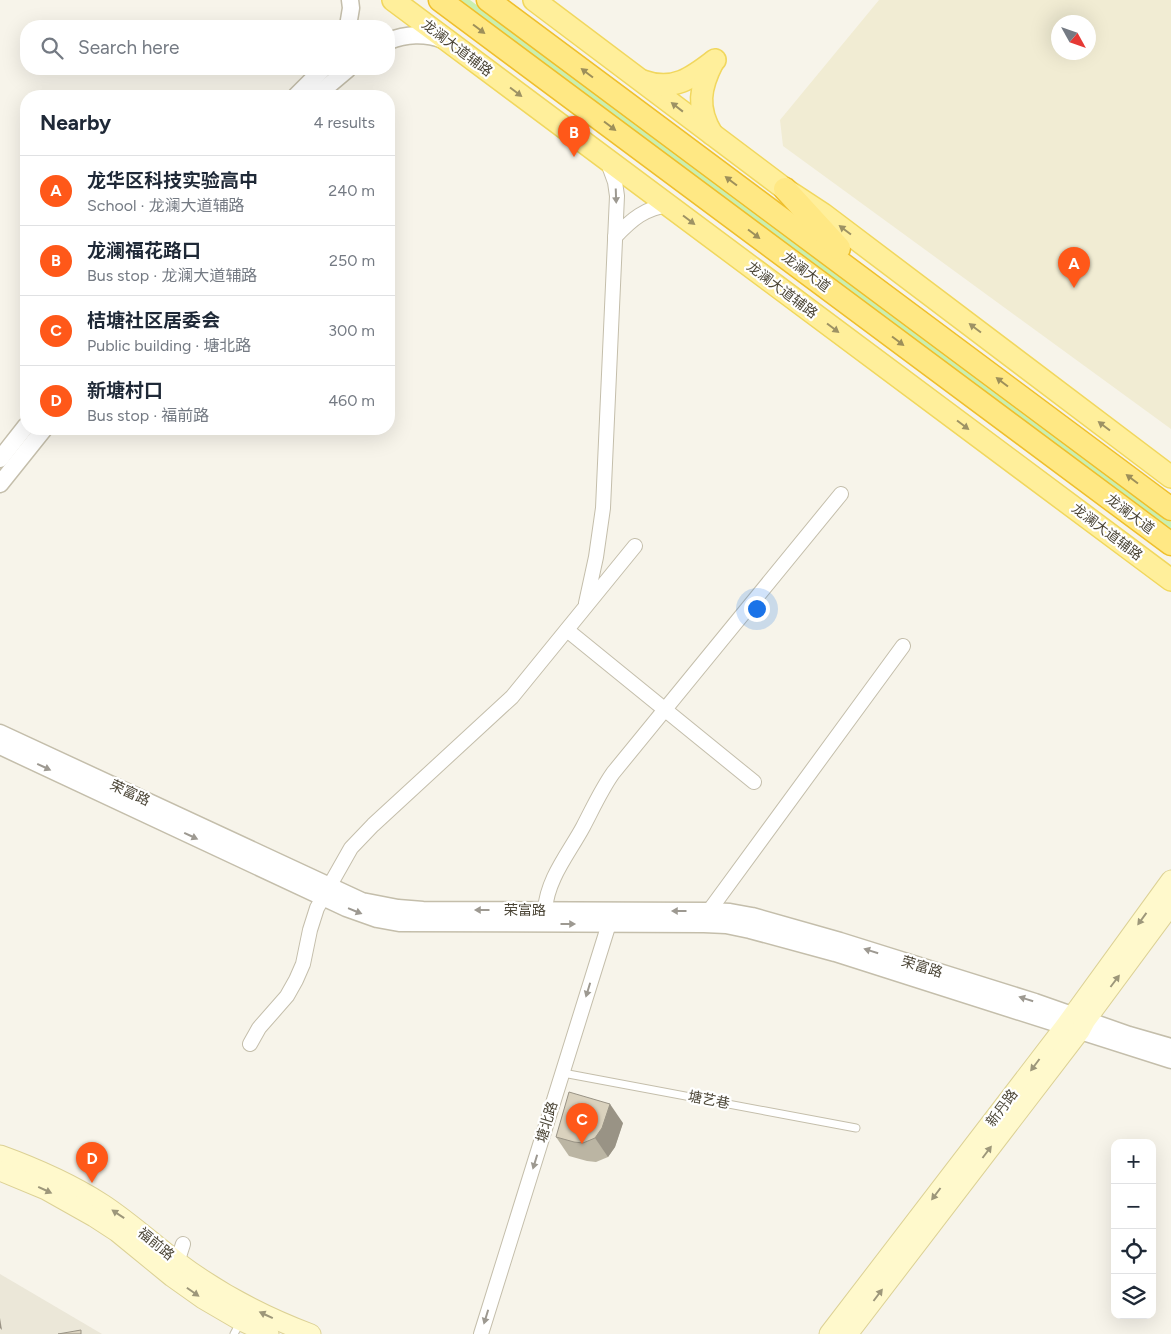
<!DOCTYPE html>
<meta charset="utf-8">
<style>
:root{--surface:#fff;--page:#f6f6f7;--text:#1f2937;--muted:#747a83;--line:#e0e1e3;--accent:#ff5819}
body{margin:0;font-family:Figtree,"Noto Sans SC",sans-serif;background:var(--page);color:var(--text)}
.controls{position:absolute;right:15px;bottom:15px;display:grid;overflow:hidden;border-radius:10px;box-shadow:0 5px 20px #0002}
.controls button{width:45px;height:45px;display:grid;place-items:center;padding:0;border:0;border-bottom:1px solid var(--line);background:var(--surface);color:var(--text);font:25px sans-serif}
.compass{position:absolute;left:1051px;top:15px;width:45px;height:45px;border-radius:50%;background:var(--surface);box-shadow:0 5px 20px #0002;rotate:130deg}
.you{position:absolute;left:756px;top:608px;width:18px;height:18px;margin:-12px;border:4px solid #fff;border-radius:50%;background:#1a73e8;box-shadow:0 0 0 8px #1a73e833}
.badge{display:grid;place-items:center;width:32px;height:32px;border-radius:50%;background:var(--accent);color:#fff;font-size:16px;font-weight:700}
.pin{position:absolute;translate:-50% -41px;filter:drop-shadow(0 1px 2px #0008)}
.pin::after{content:'';position:absolute;top:26px;width:18px;height:15px;background:inherit;clip-path:polygon(0 0,100% 0,50% 100%)}
.list{margin:0;padding:0;list-style:none}
h2{display:flex;justify-content:space-between;align-items:center;height:65px;margin:0;padding:0 20px;font-size:21px}
h2 small{font-size:16px;font-weight:400;color:var(--muted)}
.list li{display:grid;grid-template-columns:32px 1fr auto;gap:15px;align-items:center;box-sizing:border-box;height:70px;padding:0 20px;border-top:1px solid var(--line)}
.list b{display:block;font-size:19px;white-space:nowrap}
.list p{margin:0;font-size:16px;white-space:nowrap;color:var(--muted)}
.list em{font-size:16px;font-style:normal;color:var(--muted)}
.icon{flex:none;width:28px;height:28px;fill:none;stroke:currentColor;stroke-width:2;stroke-linecap:round;stroke-linejoin:round}
.map{position:relative;flex:none;width:1171px;height:1334px;overflow:hidden}
.search{position:absolute;background:var(--surface);box-shadow:0 5px 20px #0002;left:20px;top:20px;width:375px;height:55px;display:flex;align-items:center;gap:12px;box-sizing:border-box;padding:0 18px;border-radius:20px;color:var(--muted);font-size:19px}
.panel{position:absolute;background:var(--surface);box-shadow:0 5px 20px #0002;left:20px;top:90px;width:375px;height:345px;border-radius:20px}
.map>svg:first-child{display:block}
.residential{fill:#ebe7d8}
.education{fill:#f1ecd3;fill-rule:evenodd}
.green{fill:#caefaf}
.lines{fill:none;stroke-linecap:round;stroke-linejoin:round}
.service-casing{stroke:#c4beab;stroke-width:9}
.minor-casing{stroke:#c4beab;stroke-width:16}
.tertiary-casing{stroke:#c4beab;stroke-width:19}
.secondary-casing{stroke:#dcd195;stroke-width:21}
.primary-casing{stroke:#f1d75e;stroke-width:24}
.trunk-casing{stroke:#efbf2c;stroke-width:25}
.service{stroke:#fff;stroke-width:7}
.minor{stroke:#fff;stroke-width:14}
.tertiary{stroke:#fff;stroke-width:16}
.secondary{stroke:#fff9cc;stroke-width:19}
.primary{stroke:#ffef9b;stroke-width:21}
.trunk{stroke:#ffe884;stroke-width:22}
.wall{fill:#bbb5a3}
.shaded-wall{fill:#999385}
.building{fill:#dad2be;stroke:#999385}
.oneway{fill:#9d8f5a}
.oneway2{fill:#9d9264}
.oneway3{fill:#9d9991}
.oneway4{fill:#9d977a}
.labels{text-anchor:middle;dominant-baseline:central;stroke-width:4.5;stroke-linejoin:round;paint-order:stroke}
.street-label{font-size:14px;fill:#4c4637;stroke:#fff}
</style>
<div class="map">
<svg width="1171" height="1334" viewBox="0 0 1171 1334">
<rect width="100%" height="100%" fill="#f7f4ea"/>
<path class="residential" d="M0 1274 102 1334H0Z"/>
<path class="education" d="M879 0H1171V429L783 146 780 120ZM1058 22H1088V52H1058Z"/>
<path class="green" d="M458 0H470L1171 522V531Z"/>
<g class="lines">
<g class="service-casing">
<g id="service">
<path d="M563 1073 856 1128"/>
<path d="M234 1334 241 1321"/>
</g>
</g>
<g class="minor-casing">
<g id="minor">
<path d="M615 237C632 219 645 208 669 205"/>
<path d="M586 603 596 557 603 508 617 196 615 182 607 160"/>
<path d="M567 630 754 782"/>
<path d="M545 910C547 879 569 853 583 827 593 808 601 790 613 773L841 494"/>
<path d="M709 911 903 646"/>
<path d="M250 1044 259 1028 287 996 296 980 303 964 310 930 317 908 351 848 373 825 512 697 635 546"/>
<path d="M175 1269 183 1244"/>
<path d="M481 1334 612 914"/>
</g>
</g>
<g class="tertiary-casing">
<g id="tertiary">
<path d="M348 26 351 8 350 0"/>
<path d="M389 41C405 34 426 33 443 40"/>
<path d="M296 96 323 69"/>
<path d="M316 96 348 69"/>
<path d="M0 459 26 426"/>
<path d="M0 484 44 429"/>
<path d="M0 733 362 901 398 908 423 910 709 911 730 912 752 916 840 941 1035 1002 1129 1035 1171 1047"/>
<path d="M0 746 346 908 377 919 399 923 704 924 726 925 750 930 835 953 1171 1060"/>
</g>
</g>
<g class="secondary-casing">
<g id="secondary">
<path d="M0 1155C36 1168 70 1183 103 1204 129 1221 153 1243 178 1262 219 1293 263 1316 311 1334"/>
<path d="M0 1171 46 1190 94 1217 117 1232 172 1277 203 1299 239 1320 269 1334"/>
<path d="M829 1334 1065 1026 1171 880"/>
<path d="M848 1334 1080 1031 1086 1020 1171 905"/>
</g>
</g>
<g class="primary-casing">
<g id="primary">
<path d="M393 0 1171 580"/>
<path d="M534 0 785 189 823 214 1171 477"/>
<path d="M643 81C673 92 692 78 715 60"/>
<path d="M712 134C696 108 700 87 713 62"/>
</g>
</g>
<g class="trunk-casing">
<g id="trunk">
<path d="M440 0 1171 544"/>
<path d="M488 0 1171 509"/>
<path d="M785 189 839 248"/>
</g>
</g>
<use href="#service" class="service"/>
<use href="#minor" class="minor"/>
<use href="#tertiary" class="tertiary"/>
<use href="#secondary" class="secondary"/>
<use href="#primary" class="primary"/>
<use href="#trunk" class="trunk"/>
</g>
<path class="wall" d="M623 1123 615 1147 608 1157 596 1162 587 1161 569 1156 556 1137Z"/>
<g class="shaded-wall">
<path d="M610 1104 623 1123 615 1147 608 1157 595 1138Z"/>
<path d="M0 1318 2 1330 0 1328Z"/>
</g>
<g class="building">
<path d="M569 1092 610 1104 602 1128 595 1138 583 1143 574 1142 556 1137Z"/>
<path d="M81 1330V1334H58Z"/>
</g>
<defs><path id="oneway-solid" d="M-6-.8H1V-3.2L6.5 0L1 3.2V.8H-6Z" transform="scale(1.25)"/></defs>
<g class="oneway">
<use href="#oneway-solid" transform="translate(479 29) rotate(37)"/>
<use href="#oneway-solid" transform="translate(587 73) rotate(-143)"/>
<use href="#oneway-solid" transform="translate(610 126) rotate(37)"/>
<use href="#oneway-solid" transform="translate(731 181) rotate(-143)"/>
<use href="#oneway-solid" transform="translate(754 234) rotate(37)"/>
<use href="#oneway-solid" transform="translate(898 341) rotate(37)"/>
<use href="#oneway-solid" transform="translate(1002 382) rotate(-143)"/>
<use href="#oneway-solid" transform="translate(1132 479) rotate(-143)"/>
</g>
<g class="oneway2">
<use href="#oneway-solid" transform="translate(516 92) rotate(37)"/>
<use href="#oneway-solid" transform="translate(677 107) rotate(-142)"/>
<use href="#oneway-solid" transform="translate(689 220) rotate(37)"/>
<use href="#oneway-solid" transform="translate(845 230) rotate(-143)"/>
<use href="#oneway-solid" transform="translate(833 328) rotate(37)"/>
<use href="#oneway-solid" transform="translate(975 328) rotate(-143)"/>
<use href="#oneway-solid" transform="translate(963 425) rotate(37)"/>
<use href="#oneway-solid" transform="translate(1104 426) rotate(-143)"/>
</g>
<g class="oneway3">
<use href="#oneway-solid" transform="translate(616 196) rotate(88)"/>
<use href="#oneway-solid" transform="translate(44 767) rotate(25)"/>
<use href="#oneway-solid" transform="translate(191 836) rotate(25)"/>
<use href="#oneway-solid" transform="translate(482 910) rotate(-180)"/>
<use href="#oneway-solid" transform="translate(355 911) rotate(22)"/>
<use href="#oneway-solid" transform="translate(679 911) rotate(180)"/>
<use href="#oneway-solid" transform="translate(568 924)"/>
<use href="#oneway-solid" transform="translate(871 951) rotate(-163)"/>
<use href="#oneway-solid" transform="translate(588 990) rotate(107)"/>
<use href="#oneway-solid" transform="translate(1026 999) rotate(-163)"/>
<use href="#oneway-solid" transform="translate(535 1162) rotate(107)"/>
<use href="#oneway-solid" transform="translate(486 1317) rotate(107)"/>
</g>
<g class="oneway4">
<use href="#oneway-solid" transform="translate(1142 919) rotate(126)"/>
<use href="#oneway-solid" transform="translate(1115 981) rotate(-53)"/>
<use href="#oneway-solid" transform="translate(1035 1065) rotate(127)"/>
<use href="#oneway-solid" transform="translate(987 1152) rotate(-53)"/>
<use href="#oneway-solid" transform="translate(45 1190) rotate(25)"/>
<use href="#oneway-solid" transform="translate(936 1194) rotate(127)"/>
<use href="#oneway-solid" transform="translate(118 1214) rotate(-146)"/>
<use href="#oneway-solid" transform="translate(193 1292) rotate(35)"/>
<use href="#oneway-solid" transform="translate(878 1295) rotate(-53)"/>
<use href="#oneway-solid" transform="translate(266 1315) rotate(-155)"/>
</g>
<g class="labels">
<g class="street-label">
<text transform="translate(457 48) rotate(37)">龙澜大道辅路</text>
<text transform="translate(806 272) rotate(37)">龙澜大道</text>
<text transform="translate(782 290) rotate(37)">龙澜大道辅路</text>
<text transform="translate(1130 514) rotate(37)">龙澜大道</text>
<text transform="translate(1107 532) rotate(37)">龙澜大道辅路</text>
<text transform="translate(130 793) rotate(25)">荣富路</text>
<text x="525" y="910">荣富路</text>
<text transform="translate(922 967) rotate(17)">荣富路</text>
<text transform="translate(709 1100) rotate(11)">塘艺巷</text>
<text transform="translate(1002 1108) rotate(-53)">新丹路</text>
<text transform="translate(547 1122) rotate(-73)">塘北路</text>
<text transform="translate(156 1244) rotate(39)">福前路</text>
</g>
</g>
</svg>
<div class="controls">
<button>+</button>
<button>−</button>
<button><svg class="icon" aria-label="locate" viewBox="0 0 24 24"><circle cx="12" cy="12" r="6"/><path d="M12 2v4M12 18v4M2 12h4M18 12h4"/></svg></button>
<button><svg class="icon" aria-label="layers" viewBox="0 0 24 24"><path d="M12 4l9 5-9 5-9-5zM3 14l9 5 9-5"/></svg></button>
</div>
<svg class="compass" viewBox="-18 -18 36 36"><path d="M0-13l5 13h-10z" fill="#e53935"/><path d="M0 13l5-13h-10z" fill="#747a83"/></svg>
<div class="you"></div>
<div class="pin badge" style="left:1074px;top:288px">A</div>
<div class="pin badge" style="left:574px;top:157px">B</div>
<div class="pin badge" style="left:582px;top:1144px">C</div>
<div class="pin badge" style="left:92px;top:1183px">D</div>
<div class="search"><svg class="icon" aria-label="search" viewBox="0 0 24 24"><circle cx="10" cy="10" r="6"/><path d="M15 15l6 6"/></svg>Search here</div>
<section class="panel">
<h2>Nearby<small>4 results</small></h2>
<ul class="list">
<li><span class="badge">A</span><div><b>龙华区科技实验高中</b><p>School · 龙澜大道辅路</p></div><em>240 m</em></li>
<li><span class="badge">B</span><div><b>龙澜福花路口</b><p>Bus stop · 龙澜大道辅路</p></div><em>250 m</em></li>
<li><span class="badge">C</span><div><b>桔塘社区居委会</b><p>Public building · 塘北路</p></div><em>300 m</em></li>
<li><span class="badge">D</span><div><b>新塘村口</b><p>Bus stop · 福前路</p></div><em>460 m</em></li>
</ul>
</section>
</div>
